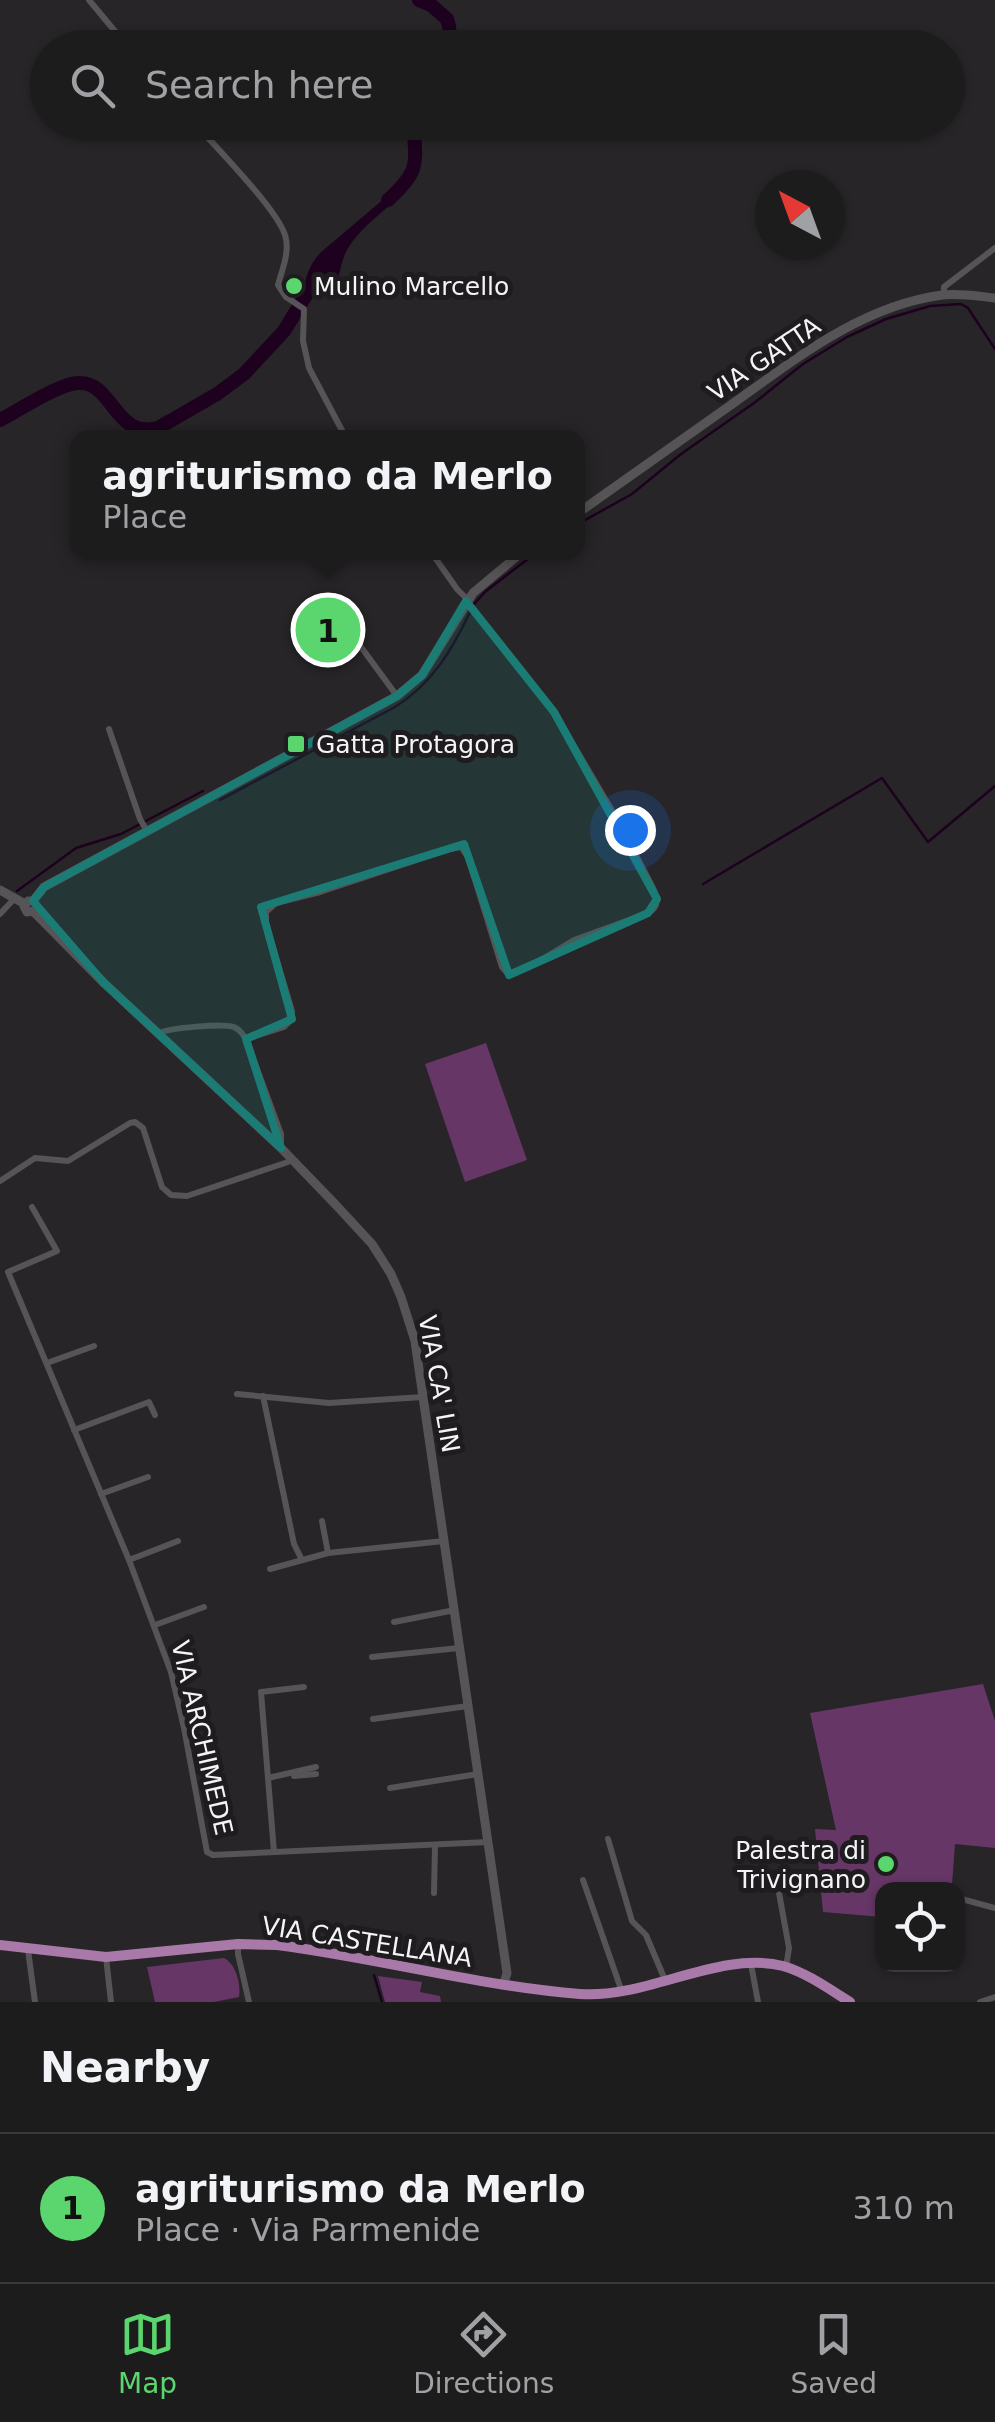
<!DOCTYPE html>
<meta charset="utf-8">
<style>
:root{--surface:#1d1c1d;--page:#2a292a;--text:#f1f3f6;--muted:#a0a1a4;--line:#3b3a3b;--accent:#5bd56e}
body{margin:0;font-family:"DejaVu Sans",sans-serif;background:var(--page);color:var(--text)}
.controls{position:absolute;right:30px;bottom:30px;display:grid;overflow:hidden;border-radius:20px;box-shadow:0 2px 8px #0004}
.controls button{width:90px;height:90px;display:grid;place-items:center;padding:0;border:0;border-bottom:2px solid var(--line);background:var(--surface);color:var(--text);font:50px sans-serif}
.compass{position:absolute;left:755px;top:170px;width:90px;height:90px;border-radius:50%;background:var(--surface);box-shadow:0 2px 8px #0004;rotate:319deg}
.you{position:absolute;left:630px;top:830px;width:35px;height:35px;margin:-25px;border:8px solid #fff;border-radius:50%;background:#1a73e8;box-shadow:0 0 0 15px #1a73e833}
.badge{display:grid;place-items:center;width:65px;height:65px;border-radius:50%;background:var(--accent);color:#111;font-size:32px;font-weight:700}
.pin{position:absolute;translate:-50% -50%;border:5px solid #fff;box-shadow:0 2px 10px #0006}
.popup{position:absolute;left:70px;top:430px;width:515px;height:130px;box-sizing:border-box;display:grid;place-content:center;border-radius:20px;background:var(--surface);filter:drop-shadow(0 2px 8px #0005);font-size:32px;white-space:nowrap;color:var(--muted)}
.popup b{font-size:38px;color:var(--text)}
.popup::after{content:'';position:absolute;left:50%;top:100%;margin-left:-20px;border:20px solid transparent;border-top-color:var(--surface)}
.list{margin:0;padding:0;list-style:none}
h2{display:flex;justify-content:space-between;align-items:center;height:130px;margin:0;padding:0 40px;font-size:42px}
h2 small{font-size:32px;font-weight:400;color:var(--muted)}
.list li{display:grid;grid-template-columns:65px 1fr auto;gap:30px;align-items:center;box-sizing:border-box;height:150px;padding:0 40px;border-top:2px solid var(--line)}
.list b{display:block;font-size:38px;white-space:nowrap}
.list p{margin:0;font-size:32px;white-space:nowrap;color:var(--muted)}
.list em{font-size:32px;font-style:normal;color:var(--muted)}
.icon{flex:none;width:55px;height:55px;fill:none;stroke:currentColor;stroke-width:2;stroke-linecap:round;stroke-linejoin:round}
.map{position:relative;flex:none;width:995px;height:2002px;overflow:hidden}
.search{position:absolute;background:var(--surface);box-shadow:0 2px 8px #0004;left:30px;right:30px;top:30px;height:110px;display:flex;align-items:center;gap:25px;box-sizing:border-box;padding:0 35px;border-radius:55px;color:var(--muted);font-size:38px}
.sheet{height:280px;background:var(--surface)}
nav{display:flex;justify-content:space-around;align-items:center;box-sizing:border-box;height:140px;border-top:2px solid var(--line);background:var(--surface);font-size:28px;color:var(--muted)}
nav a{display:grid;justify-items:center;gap:5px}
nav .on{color:var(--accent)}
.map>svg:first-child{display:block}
.green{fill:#663666}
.water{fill:#1d011f}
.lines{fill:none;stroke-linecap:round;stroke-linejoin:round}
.stream{stroke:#1d011f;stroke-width:2.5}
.river{stroke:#1d011f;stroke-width:14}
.minor{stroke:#565456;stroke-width:6}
.tertiary{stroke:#565456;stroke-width:9}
.primary{stroke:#a979a9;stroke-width:10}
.marked{fill:#1a7c75;fill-opacity:0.2;stroke:#1a7c75;stroke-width:8;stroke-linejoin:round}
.poi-dot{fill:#5bd56e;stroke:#1e1c1e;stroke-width:4}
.labels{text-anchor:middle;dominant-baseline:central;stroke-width:10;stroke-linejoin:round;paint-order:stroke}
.poi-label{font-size:25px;fill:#f5f4f5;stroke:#1e1c1e;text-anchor:start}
.street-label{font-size:25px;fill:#f5f4f5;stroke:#1e1c1e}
</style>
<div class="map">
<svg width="995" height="2002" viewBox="0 0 995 2002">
<rect width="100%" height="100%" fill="#272527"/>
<g class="green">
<path d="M486 1043 527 1160 465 1182 425 1064Z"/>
<path d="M983 1684 995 1721V1848L955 1844 952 1885 932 1886V1889L882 1890V1917L823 1912 815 1829 836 1830 810 1713Z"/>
<path d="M224 1958C236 1964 241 1984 239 1997L214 2002H155L147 1967Z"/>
<path d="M378 1976 422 1982 420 1992 440 1996 441 2002H385Z"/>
</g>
<path class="water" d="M398 187H402L405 192C386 210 360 227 347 250 337 267 343 293 317 292L313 295 304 290C306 274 310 265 320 253Z"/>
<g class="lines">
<g class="stream">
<path d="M578 524 632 494 681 454 754 403 803 364 847 337 886 319 930 306 961 304 968 308 995 349"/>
<path d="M474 604 486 591 537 552"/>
<path d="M220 800 395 707C432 684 452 650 470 612"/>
<path d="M703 884 882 778 928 842 995 786"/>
<path d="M17 891 76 848 121 834 203 791"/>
<path d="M374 1975 382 2002"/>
</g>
<g class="river">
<path d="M419 0 431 5 447 19C451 30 451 39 441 48"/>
<path d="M388 200C421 170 416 164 413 122"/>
<path d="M0 420C18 411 61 382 80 383 113 383 115 439 158 428L217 394 244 374 284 331 317 277"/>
</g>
<g class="minor">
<path d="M89 0 129 48"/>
<path d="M194 122C214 146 282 213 286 239 289 254 282 270 278 285L286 297 304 309 303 341 309 368 346 438"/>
<path d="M944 295V287L995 248"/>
<path d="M431 552 457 589 467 599"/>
<path d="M325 598 397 696"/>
<path d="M109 729 140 819 147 831"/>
<path d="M0 914 14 899"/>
<path d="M159 1033C170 1028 222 1023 234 1027 241 1030 242 1034 246 1039L281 1134V1148"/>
<path d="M246 1039 284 1027 292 1019V1011L266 924V912L276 903 320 892 450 849 461 847 468 857 502 967 509 975 536 963 574 940 648 913C659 907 658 899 653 888L617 819 554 712 467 602"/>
<path d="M0 1181 35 1158 68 1161 130 1123 135 1122 143 1128 162 1187 171 1195 187 1196 288 1162 290 1157"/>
<path d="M32 1207 57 1251 8 1272 129 1560 171 1672 184 1728 207 1852 213 1855 488 1842"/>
<path d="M47 1363 94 1346"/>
<path d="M237 1394 329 1403 423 1397"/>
<path d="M263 1396 294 1544 302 1560"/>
<path d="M74 1430 149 1402 155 1415"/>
<path d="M101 1494 148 1477"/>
<path d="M322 1521 328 1553"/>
<path d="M129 1560 178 1541"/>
<path d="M270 1569 328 1553 444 1541"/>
<path d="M394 1622 455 1610"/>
<path d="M155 1625 204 1607"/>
<path d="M372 1657 459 1648"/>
<path d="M373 1719 468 1706"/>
<path d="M294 1776 316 1774"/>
<path d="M268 1778 316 1767"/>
<path d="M390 1788 478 1774"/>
<path d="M608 1839 632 1921 646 1935 665 1980"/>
<path d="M274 1852 261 1692 304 1687"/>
<path d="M583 1880 622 1992"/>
<path d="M434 1893 435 1846"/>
<path d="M779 1893 789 1948 786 1967"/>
<path d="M958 1898 995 1908"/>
<path d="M238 1945V1954L249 2002"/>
<path d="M28 1950 35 2002"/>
<path d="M106 1957 111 2002"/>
<path d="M751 1964 758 2002"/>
<path d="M980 2002 995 1997"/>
</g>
<g class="tertiary">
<path d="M578 513C628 478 678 442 728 407 793 361 860 306 942 295 960 293 977 296 995 298"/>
<path d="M0 890 25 904"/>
<path d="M504 1983 507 1973 423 1397 415 1341 401 1297 391 1274 372 1244 335 1204 281 1148 104 983 33 911 27 912 24 906 28 901H33L44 887 397 696 422 675 473 593 522 552"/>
</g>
<path class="primary" d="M0 1945 106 1957 238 1944 277 1945C379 1958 478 1986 580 1994 647 1999 719 1950 783 1966 807 1973 829 1989 850 2002"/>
</g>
<path class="marked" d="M466 601 554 712 657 899 648 913 509 975 464 844 261 907 292 1019 246 1039 281 1148 104 983 33 901 44 887 397 696 422 675Z"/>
<g class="poi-dot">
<circle cx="294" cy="286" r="10"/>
<rect x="286" y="734" width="20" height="20" rx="5"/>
<circle cx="886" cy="1864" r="10"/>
</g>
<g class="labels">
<g class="poi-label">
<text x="314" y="286">Mulino Marcello</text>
<text x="316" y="744">Gatta Protagora</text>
<text x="866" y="1850" text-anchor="end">Palestra di<tspan x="866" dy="29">Trivignano</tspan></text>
</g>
<g class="street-label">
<text transform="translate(764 359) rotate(-34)">VIA GATTA</text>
<text transform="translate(439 1384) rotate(80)">VIA CA' LIN</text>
<text transform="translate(202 1738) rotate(77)">VIA ARCHIMEDE</text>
<text transform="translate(367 1942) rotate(9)">VIA CASTELLANA</text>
</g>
</g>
</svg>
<div class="controls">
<button><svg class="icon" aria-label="locate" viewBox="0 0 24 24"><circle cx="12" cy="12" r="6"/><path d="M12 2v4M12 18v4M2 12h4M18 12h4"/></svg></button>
</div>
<svg class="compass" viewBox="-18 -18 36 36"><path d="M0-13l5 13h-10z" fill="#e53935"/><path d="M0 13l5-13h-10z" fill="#a0a1a4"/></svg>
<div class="you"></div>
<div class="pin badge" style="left:328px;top:630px">1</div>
<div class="popup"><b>agriturismo da Merlo</b>Place</div>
<div class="search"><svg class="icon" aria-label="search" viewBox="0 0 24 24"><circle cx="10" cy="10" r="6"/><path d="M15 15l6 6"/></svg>Search here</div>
</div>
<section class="sheet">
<h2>Nearby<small></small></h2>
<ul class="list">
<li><span class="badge">1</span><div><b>agriturismo da Merlo</b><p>Place · Via Parmenide</p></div><em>310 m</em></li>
</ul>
</section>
<nav>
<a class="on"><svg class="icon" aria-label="map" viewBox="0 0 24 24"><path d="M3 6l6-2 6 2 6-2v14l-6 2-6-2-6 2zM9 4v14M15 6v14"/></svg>Map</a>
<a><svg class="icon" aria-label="directions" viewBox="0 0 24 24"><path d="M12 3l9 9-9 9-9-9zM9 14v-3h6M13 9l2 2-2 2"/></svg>Directions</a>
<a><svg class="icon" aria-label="saved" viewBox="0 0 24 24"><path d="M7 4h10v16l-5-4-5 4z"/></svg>Saved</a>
</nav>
